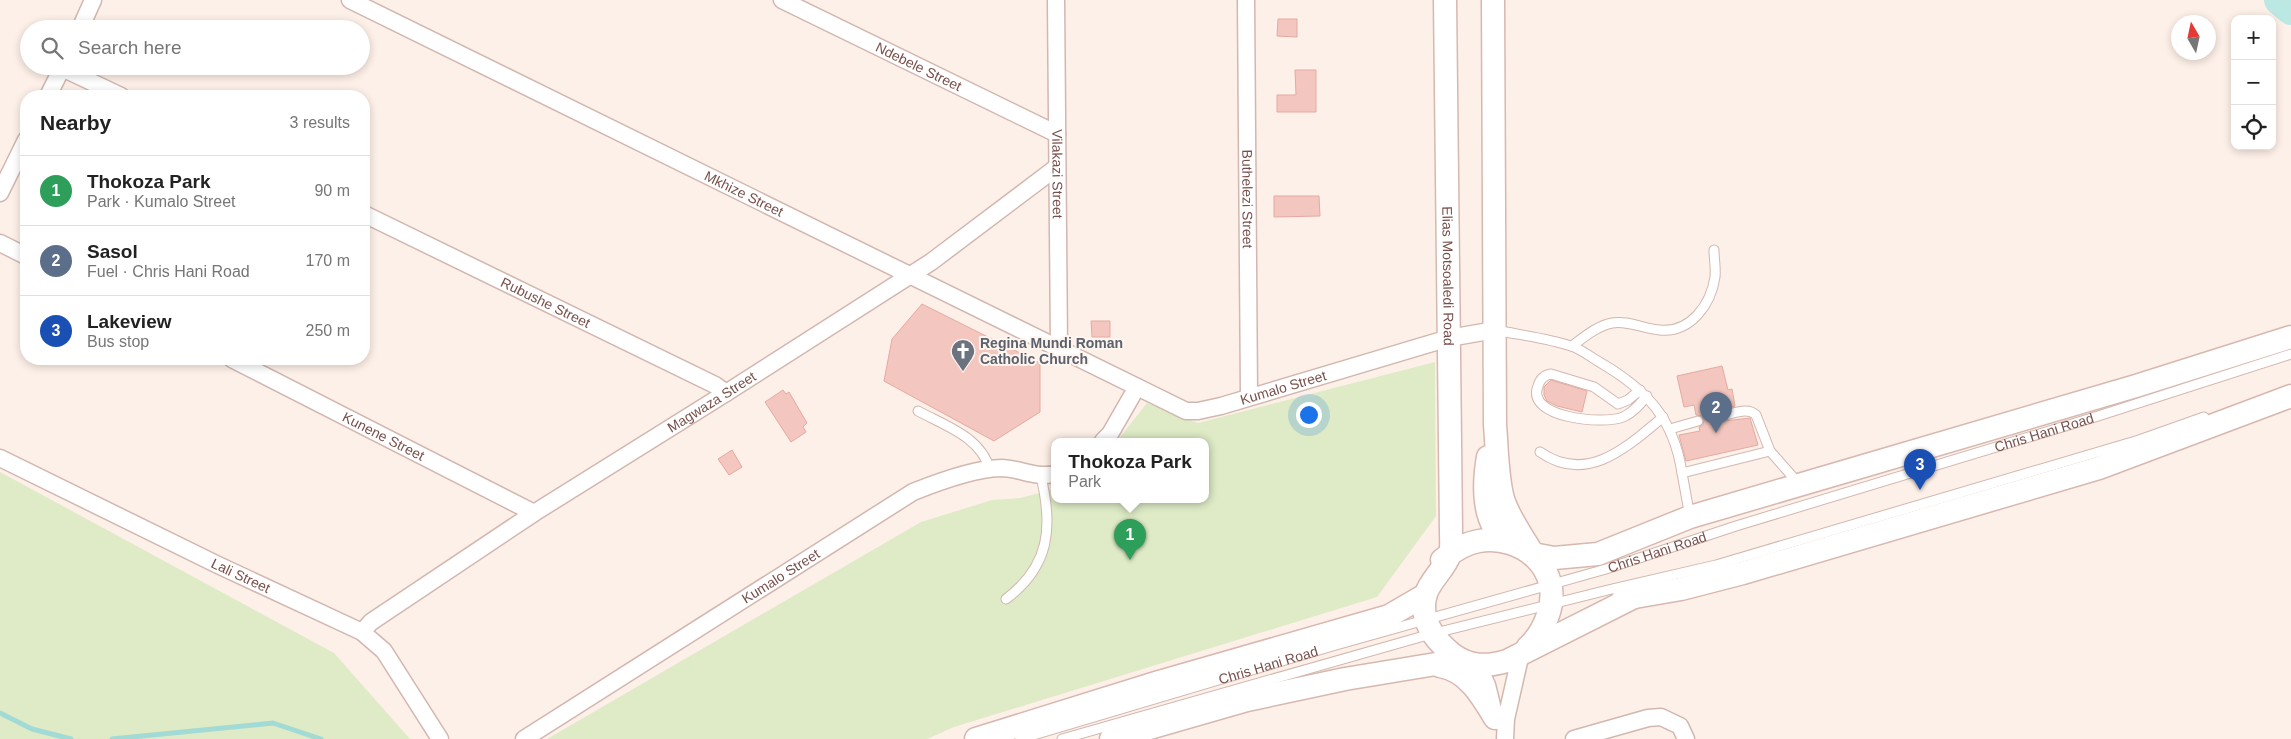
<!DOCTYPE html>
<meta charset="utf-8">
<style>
:root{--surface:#fff;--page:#f6f6f6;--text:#222;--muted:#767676;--line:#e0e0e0;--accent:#b45309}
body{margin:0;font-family:Helvetica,sans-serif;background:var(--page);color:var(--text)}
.controls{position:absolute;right:15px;top:15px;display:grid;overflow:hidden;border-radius:10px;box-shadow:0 2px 8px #0003}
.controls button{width:45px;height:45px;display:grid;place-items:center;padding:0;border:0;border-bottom:1px solid var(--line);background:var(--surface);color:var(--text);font:25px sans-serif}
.compass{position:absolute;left:2171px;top:15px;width:45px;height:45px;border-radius:50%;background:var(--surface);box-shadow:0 2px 8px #0003;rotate:351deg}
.you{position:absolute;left:1308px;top:414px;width:18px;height:18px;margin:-12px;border:4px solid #fff;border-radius:50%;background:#1a73e8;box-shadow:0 0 0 8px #1a73e833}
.badge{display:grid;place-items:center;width:32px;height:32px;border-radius:50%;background:var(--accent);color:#fff;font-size:16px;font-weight:700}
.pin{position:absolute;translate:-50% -41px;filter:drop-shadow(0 1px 2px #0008)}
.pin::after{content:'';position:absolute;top:26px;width:18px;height:15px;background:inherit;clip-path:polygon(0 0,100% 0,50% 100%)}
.popup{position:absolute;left:1051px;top:438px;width:158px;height:65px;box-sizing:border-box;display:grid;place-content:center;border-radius:10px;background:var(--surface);filter:drop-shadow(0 1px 4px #0005);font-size:16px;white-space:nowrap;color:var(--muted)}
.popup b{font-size:19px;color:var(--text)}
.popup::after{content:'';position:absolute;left:50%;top:100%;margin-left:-10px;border:10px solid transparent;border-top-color:var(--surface)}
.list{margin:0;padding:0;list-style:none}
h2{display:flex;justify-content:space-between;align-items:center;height:65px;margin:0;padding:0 20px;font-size:21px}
h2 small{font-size:16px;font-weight:400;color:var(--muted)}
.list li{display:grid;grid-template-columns:32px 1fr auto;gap:15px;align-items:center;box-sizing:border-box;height:70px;padding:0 20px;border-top:1px solid var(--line)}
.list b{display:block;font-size:19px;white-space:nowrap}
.list p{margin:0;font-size:16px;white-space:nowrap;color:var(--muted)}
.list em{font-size:16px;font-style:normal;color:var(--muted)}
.icon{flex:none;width:28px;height:28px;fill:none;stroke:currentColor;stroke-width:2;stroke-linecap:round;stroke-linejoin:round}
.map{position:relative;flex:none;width:2291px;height:739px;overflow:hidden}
.search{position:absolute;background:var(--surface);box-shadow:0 2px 8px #0003;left:20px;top:20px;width:350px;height:55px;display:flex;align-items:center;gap:12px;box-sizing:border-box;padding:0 18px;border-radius:28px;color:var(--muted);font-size:19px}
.panel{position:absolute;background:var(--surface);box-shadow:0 2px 8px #0003;left:20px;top:90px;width:350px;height:275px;border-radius:20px}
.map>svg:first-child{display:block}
.green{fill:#deebc6}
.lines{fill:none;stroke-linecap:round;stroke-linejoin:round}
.stream{stroke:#a2dad5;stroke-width:5}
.river{stroke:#bce8e3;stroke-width:30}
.building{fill:#f3c7bf;stroke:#e6a99f}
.service-casing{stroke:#d2b7b0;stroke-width:11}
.minor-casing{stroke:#d2b7b0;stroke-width:19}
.secondary-casing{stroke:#d7b8b0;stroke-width:25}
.service{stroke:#fff;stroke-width:9}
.minor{stroke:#fff;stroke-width:16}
.secondary{stroke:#fff;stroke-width:22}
.labels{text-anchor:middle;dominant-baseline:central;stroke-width:4;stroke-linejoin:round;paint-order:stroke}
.street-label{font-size:14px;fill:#78504b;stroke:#fff5ef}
.worship-label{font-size:14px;font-weight:bold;fill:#5b616d;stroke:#fff5ef;text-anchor:start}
</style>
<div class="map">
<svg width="2291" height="739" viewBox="0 0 2291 739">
<rect width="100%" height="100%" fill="#fdf0e8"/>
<g class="green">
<path d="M1435 362 1436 516 1377 597 954 727 927 739H547L921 522 992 500 1020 498 1055 489V499H1205V441H1117L1147 403 1198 423Z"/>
<path d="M0 472 334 653 410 739H0Z"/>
</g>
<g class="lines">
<g class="stream">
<path d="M0 713 32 729 71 739"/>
<path d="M112 739 273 723 321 739"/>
</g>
<path class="river" d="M2279 0 2291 10"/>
</g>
<g class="building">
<path d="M1278 19H1297V37L1277 36Z"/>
<path d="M1295 70H1316V112H1277V95H1296Z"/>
<path d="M1274 196H1319L1320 216 1274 217Z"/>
<path d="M922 304 1040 363V412L994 441 884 381 892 339Z"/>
<path d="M1091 321H1110V337H1092Z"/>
<path d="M1722 366 1728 390 1732 389 1735 406 1721 410 1719 417 1724 421 1750 418 1758 445 1686 461 1679 435 1700 431 1699 427 1703 425 1704 420 1702 416 1696 415 1694 405 1684 407 1677 376Z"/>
<path d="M1551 380 1587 391 1582 412 1557 406 1547 401 1544 395V387Z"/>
<path d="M783 390 786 394 789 392 807 423 803 427 806 432 791 442 765 402Z"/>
<path d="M732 450 742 467 729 475 718 459Z"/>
</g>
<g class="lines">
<g class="service-casing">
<g id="service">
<path d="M1495 330C1520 335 1547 338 1571 346 1581 349 1592 358 1601 363 1647 390 1674 419 1682 473"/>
<path d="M1572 346C1584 337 1597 326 1612 323 1628 320 1644 329 1660 330 1691 333 1711 304 1715 277 1716 268 1714 259 1714 250"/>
<path d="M1640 390 1628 400 1618 404 1594 387 1551 374C1544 375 1540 379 1538 386 1525 418 1604 425 1623 417 1633 413 1640 404 1647 396"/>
<path d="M918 411C946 426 981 437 990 470"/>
<path d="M1725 415C1735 413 1748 407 1756 415L1770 451"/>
<path d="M1670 429 1698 421"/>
<path d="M1540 452C1587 485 1627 447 1663 417"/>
<path d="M1690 517 1682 473 1770 451 1799 484"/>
<path d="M1006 599C1050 566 1053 527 1041 477"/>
<path id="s1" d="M1020 739 1336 645 1606 569 1736 526 2095 417 2291 354"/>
<path d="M1062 739 1431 634 1612 589 1716 565 2139 440 2204 417"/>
</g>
</g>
<g class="minor-casing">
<g id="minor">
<path id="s2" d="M350 0 1186 411H1198L1221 406 1449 338 1495 330"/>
<path id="s3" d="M782 0 1057 134"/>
<path id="s4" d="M1056 0 1059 348"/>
<path id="s5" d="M1246 0 1249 397"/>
<path d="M80 29 93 0"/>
<path d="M62 68 121 96"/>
<path d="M48 96 63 66"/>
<path d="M0 193 26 140"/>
<path id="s6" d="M364 214 715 385 726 393"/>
<path d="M0 243 26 256"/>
<path id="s7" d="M232 359 534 513"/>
<path d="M1103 441 1110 434 1137 387"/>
<path id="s8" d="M0 458 218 565 362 632 384 651 440 739"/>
<path id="s9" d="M362 632 371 622 534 513 726 393 931 262 1057 167"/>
<path d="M1478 666 1487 685 1492 705"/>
<path id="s10" d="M524 739 913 492C938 482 975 468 1002 468 1022 469 1035 478 1055 474"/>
<path d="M1505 739 1506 719 1521 653"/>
<path d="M1574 739 1648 718 1661 717 1680 726 1686 739"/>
</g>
</g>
<g class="secondary-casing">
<g id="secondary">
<path id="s11" d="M1445 0 1451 531C1451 538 1452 548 1450 554 1445 569 1430 580 1426 594 1418 619 1435 640 1452 654 1469 667 1487 667 1507 661L1636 596"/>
<path d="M1493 0 1495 425C1497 447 1497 482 1504 502 1511 521 1523 537 1533 554L1554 558 1598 554 1690 517 2136 386 2291 337"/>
<path d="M1488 457C1483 485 1482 524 1507 542"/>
<path d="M1442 560C1452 552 1465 543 1479 541 1523 534 1564 570 1548 615 1544 627 1538 638 1528 647"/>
<path d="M1623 599 1681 589 1743 573 2099 468 2291 396"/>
<path d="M1440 666C1467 670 1482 696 1495 718"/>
<path d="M976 739 1159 682 1389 616 1425 595"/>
<path d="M1111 739 1247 700 1345 679 1460 660"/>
</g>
</g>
<use href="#service" class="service"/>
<use href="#minor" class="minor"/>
<use href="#secondary" class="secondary"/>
</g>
<defs>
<g id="church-pin" transform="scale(1.25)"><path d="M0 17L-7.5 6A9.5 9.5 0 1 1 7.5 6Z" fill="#6b7280" stroke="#fff5ef"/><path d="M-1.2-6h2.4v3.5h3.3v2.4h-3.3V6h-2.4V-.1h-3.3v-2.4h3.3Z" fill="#fff"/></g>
</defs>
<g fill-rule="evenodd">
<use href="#church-pin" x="963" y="351"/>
</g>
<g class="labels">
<g class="street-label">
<text stroke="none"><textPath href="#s3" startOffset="152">Ndebele Street</textPath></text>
<text stroke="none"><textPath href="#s4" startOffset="174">Vilakazi Street</textPath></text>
<text stroke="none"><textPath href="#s2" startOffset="439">Mkhize Street</textPath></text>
<text stroke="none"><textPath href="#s5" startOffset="199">Buthelezi Street</textPath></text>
<text stroke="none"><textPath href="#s11" startOffset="276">Elias Motsoaledi Road</textPath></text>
<text stroke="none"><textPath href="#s6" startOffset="202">Rubushe Street</textPath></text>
<text stroke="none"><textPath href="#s2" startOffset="1032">Kumalo Street</textPath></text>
<text stroke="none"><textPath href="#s9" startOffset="419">Magwaza Street</textPath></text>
<text stroke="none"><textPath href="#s1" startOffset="1069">Chris Hani Road</textPath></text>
<text stroke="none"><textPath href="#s7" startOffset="170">Kunene Street</textPath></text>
<text stroke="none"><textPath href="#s1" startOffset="664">Chris Hani Road</textPath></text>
<text stroke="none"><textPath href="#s8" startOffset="268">Lali Street</textPath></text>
<text stroke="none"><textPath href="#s10" startOffset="304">Kumalo Street</textPath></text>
<text stroke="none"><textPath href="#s1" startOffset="259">Chris Hani Road</textPath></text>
</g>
<g class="worship-label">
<text x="980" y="343">Regina Mundi Roman<tspan x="980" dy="16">Catholic Church</tspan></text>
</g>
</g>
</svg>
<div class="controls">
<button>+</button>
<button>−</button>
<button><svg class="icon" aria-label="locate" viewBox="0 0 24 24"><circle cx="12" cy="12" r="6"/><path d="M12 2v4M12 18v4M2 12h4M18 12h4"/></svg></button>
</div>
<svg class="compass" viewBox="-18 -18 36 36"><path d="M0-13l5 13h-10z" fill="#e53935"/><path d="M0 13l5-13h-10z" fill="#767676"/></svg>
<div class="you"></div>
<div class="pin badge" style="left:1130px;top:560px;background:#2e9e5b">1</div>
<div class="popup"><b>Thokoza Park</b>Park</div>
<div class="pin badge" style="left:1716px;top:433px;background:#5c6f8a">2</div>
<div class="pin badge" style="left:1920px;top:490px;background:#1a4fb4">3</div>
<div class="search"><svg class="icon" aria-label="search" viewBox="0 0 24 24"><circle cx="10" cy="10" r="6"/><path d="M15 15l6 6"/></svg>Search here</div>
<section class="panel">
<h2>Nearby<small>3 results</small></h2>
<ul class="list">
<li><span class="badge" style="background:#2e9e5b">1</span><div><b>Thokoza Park</b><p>Park · Kumalo Street</p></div><em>90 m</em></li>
<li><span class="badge" style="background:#5c6f8a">2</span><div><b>Sasol</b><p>Fuel · Chris Hani Road</p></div><em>170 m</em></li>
<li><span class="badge" style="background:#1a4fb4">3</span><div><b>Lakeview</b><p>Bus stop</p></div><em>250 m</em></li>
</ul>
</section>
</div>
